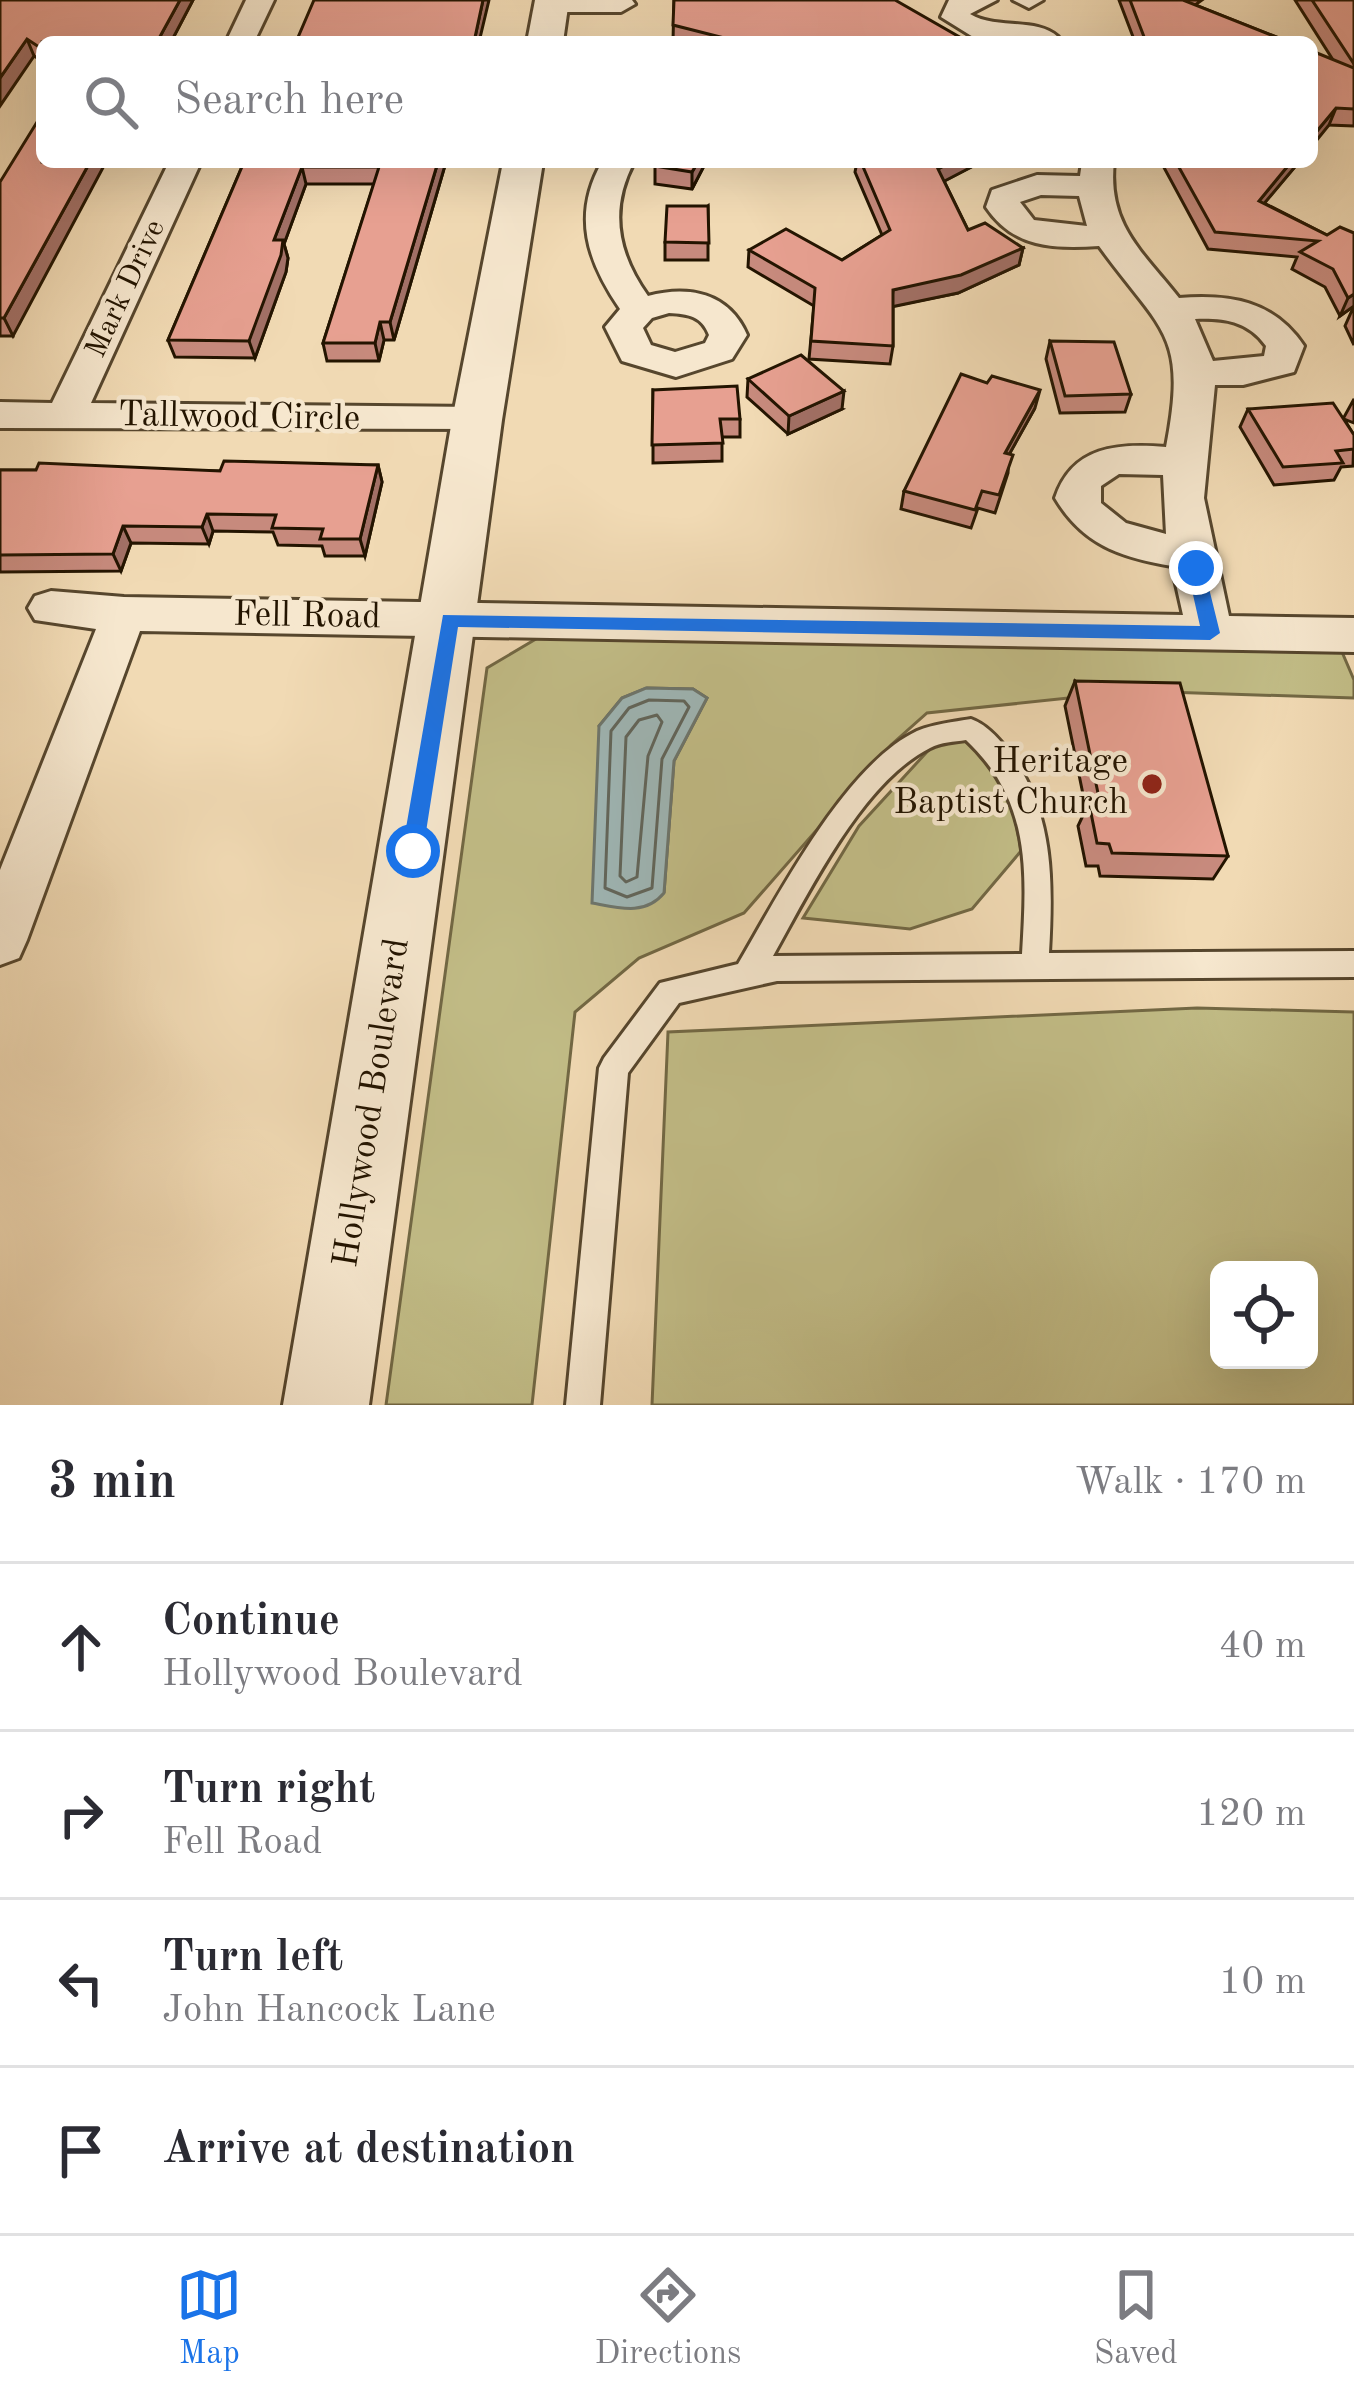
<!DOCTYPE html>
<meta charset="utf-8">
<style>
:root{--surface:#fff;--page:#f2f2f3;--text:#2b2b33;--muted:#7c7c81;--line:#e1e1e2;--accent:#1a73e8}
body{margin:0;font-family:"Old Standard TT",serif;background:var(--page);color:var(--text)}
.controls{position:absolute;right:36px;bottom:36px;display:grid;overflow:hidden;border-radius:18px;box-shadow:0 12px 48px #0002}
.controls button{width:108px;height:108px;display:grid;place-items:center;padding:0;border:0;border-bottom:3px solid var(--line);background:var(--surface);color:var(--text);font:60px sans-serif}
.stop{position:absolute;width:36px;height:36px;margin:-27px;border:9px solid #1a73e8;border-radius:50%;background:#fff}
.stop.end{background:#1a73e8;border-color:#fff;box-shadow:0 3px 12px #0008}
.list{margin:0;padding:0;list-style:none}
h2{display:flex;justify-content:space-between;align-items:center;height:156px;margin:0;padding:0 48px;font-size:51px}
h2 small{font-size:39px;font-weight:400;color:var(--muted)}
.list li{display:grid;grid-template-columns:78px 1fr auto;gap:36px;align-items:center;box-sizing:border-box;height:168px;padding:0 48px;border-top:3px solid var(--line)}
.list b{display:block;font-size:45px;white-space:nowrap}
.list p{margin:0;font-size:39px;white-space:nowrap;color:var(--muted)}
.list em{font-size:39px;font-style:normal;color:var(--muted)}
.icon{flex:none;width:66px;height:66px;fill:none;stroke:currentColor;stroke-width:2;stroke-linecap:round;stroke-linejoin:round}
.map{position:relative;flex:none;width:1354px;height:1405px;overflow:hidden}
.search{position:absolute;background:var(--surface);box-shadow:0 12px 48px #0002;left:36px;right:36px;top:36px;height:132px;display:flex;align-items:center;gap:30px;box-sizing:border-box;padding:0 42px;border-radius:18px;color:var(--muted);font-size:45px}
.sheet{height:828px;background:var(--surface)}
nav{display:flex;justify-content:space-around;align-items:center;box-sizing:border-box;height:168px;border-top:3px solid var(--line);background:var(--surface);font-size:33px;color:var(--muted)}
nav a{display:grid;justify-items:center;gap:6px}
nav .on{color:var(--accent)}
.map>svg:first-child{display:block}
.green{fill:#c2bd87;stroke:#726844;stroke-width:3;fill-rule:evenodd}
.water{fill:#9fb8b8;stroke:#6d766e;stroke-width:3}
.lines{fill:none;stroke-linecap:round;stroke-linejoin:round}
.shore{stroke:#61665c;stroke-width:3}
.service-casing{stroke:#56462d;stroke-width:6}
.minor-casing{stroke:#56462d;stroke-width:6}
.tertiary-casing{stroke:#56462d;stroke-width:6}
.service{fill:#f6e7ce;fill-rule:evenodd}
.minor{fill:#f6e7ce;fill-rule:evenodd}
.tertiary{fill:#f6e7ce;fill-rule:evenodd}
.wall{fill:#c78a7d;stroke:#231400;stroke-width:3}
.shaded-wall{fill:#a27066;stroke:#231400;stroke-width:3}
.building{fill:#e7a091;stroke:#231400;stroke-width:3}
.route{fill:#1a73e8}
.poi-dot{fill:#8f2418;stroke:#f6e7ce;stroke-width:4.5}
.labels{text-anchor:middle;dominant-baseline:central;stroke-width:9;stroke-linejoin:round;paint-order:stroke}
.far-street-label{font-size:30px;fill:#231400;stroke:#f6e7ce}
.street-label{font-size:36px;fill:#231400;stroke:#f6e7ce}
.poi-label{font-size:36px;fill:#231400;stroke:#f6e7ce;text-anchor:end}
</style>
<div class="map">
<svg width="1354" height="1405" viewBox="0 0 1354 1405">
<rect width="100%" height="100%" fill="#f1dab4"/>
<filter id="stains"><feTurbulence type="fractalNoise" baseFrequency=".00167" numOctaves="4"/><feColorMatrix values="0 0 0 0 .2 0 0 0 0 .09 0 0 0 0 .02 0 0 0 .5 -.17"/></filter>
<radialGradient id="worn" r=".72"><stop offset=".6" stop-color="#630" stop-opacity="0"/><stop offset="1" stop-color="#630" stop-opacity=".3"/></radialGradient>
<g class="green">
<path d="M541 636 1339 645 1354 680V698L1135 691 927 713 891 745 744 913 639 958 575 1012 532 1405H386L487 668ZM647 688 693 689 707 698 674 761 664 893 599 726 622 698Z"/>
<path d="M962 739C1002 767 1014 803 1021 851L972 909 910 929 803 918 859 826 936 742Z"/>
<path d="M1197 1008 1354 1012V1405H652L668 1032ZM1309 1270V1360H1219V1270Z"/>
</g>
<path class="water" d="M646 688 693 689 707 698 674 761 664 893C645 916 619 908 592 903L599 726 622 698Z"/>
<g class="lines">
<g class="shore">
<path d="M649 700 684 701 689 707 662 759 652 888 627 897 605 888 611 731 629 708Z"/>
<path d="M657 715 662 722 648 756 637 877 626 882 620 876 626 737 639 720Z"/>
</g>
<g class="service-casing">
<path id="service" d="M971 719C988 725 1002 742 1012 756 1054 815 1053 884 1049 953L1354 951V977L777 981 679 1003 628 1073 600 1405H566L599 1068 604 1058 660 983 738 964C778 896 845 765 917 731 934 724 953 722 971 719ZM966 740C1031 801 1027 870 1022 954L773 956C809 892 862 782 930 748 941 742 954 742 966 740Z"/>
</g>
<g class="minor-casing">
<g id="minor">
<path d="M246 0H274L254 42H226Z"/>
<path d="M540 0H632L635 4 621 12H551L541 10Z"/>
<path d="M949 0H997L970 14C996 30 1037 17 1058 37L1055 42 978 40 941 17Z"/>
<path d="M1013 0H1043L1029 8Z"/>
<path d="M169 162H201L91 403 477 407 491 411 497 420 491 429 0 428V402L52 403Z"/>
<path d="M602 162H634C609 209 617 253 648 296 689 285 729 293 747 335L732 359 676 377 622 361 605 327 620 309C587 261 572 215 602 162ZM669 313C688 314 702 316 709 335L705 343 675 352 651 345 643 328 652 318Z"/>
<path d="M1082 162H1114C1107 225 1143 252 1179 298 1231 294 1274 301 1304 346L1294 372 1243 385H1215L1204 498 1229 616 1354 618V652L140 631 27 940 19 958 0 965V870L96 629 35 620 28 608 35 596 51 591 124 597 1183 615 1172 566C1120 557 1083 545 1055 498 1072 446 1118 443 1166 447 1188 332 1162 333 1099 246 1054 249 1013 248 986 207L992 190 1037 175 1080 176ZM1041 195 1079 196 1087 226 1034 220 1020 202ZM1195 319C1224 318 1248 321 1266 346L1264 356 1213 361ZM1119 474 1163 475 1166 534 1126 523 1101 503V486Z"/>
</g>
</g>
<g class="tertiary-casing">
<g id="tertiary">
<path d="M535 0H569L563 42H527Z"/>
<path d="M503 162H543L502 420 369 1405H283L452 420Z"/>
</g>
</g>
<use href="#service" class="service"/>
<use href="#minor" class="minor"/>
<use href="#tertiary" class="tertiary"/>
</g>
<g class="wall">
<path d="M0 0H193L171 42H42V61L34 56Z"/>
<path d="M674 0 963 39 962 42H676L673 41Z"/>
<path d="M1119 0H1202L1195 5 1289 42H1135Z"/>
<path d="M1295 0H1354V126L1329 125 1333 60Z"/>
<path d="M244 162H446L394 340H384L379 361H327L323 343 374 184H306L284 244 288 258 286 272 255 358 175 357 168 340Z"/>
<path d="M657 162H706L692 189 655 184V166Z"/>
<path d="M857 162H981L944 181 968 230 1023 248 1019 265 958 293 893 306V346L890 364 809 359 814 306 748 267 749 250 842 260 882 235 855 172Z"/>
<path d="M1161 162H1299L1264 203 1327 235 1354 306 1340 316 1325 287 1292 269 1297 257 1208 249Z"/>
<path d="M0 182 13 336H0Z"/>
<path d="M708 206V260H665V242Z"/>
<path d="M1353 308H1354V345L1345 326Z"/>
<path d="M1050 341 1131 394 1125 412 1060 413 1046 359Z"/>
<path d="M748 379 842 409 788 434 747 397Z"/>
<path d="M653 390 740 419V437H722V461L653 463Z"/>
<path d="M1354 399V423L1344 419 1354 435 1353 466 1341 467 1334 480 1274 485 1240 427 1248 409 1343 419Z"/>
<path d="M1035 408 1009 454 1008 473 995 513 978 508 971 528 901 509 904 491Z"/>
<path d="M378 465 382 482 365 556H325L322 546 278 545 273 532 213 531 209 544 131 543 121 571 0 572V470L220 471Z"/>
<path d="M1075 681 1228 856 1213 879 1100 876 1098 866H1086L1078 826 1086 809 1065 706Z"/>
</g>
<g class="shaded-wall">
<path d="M180 0H193L171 42H157Z"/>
<path d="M483 0H489L479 42H474Z"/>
<path d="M27 39 34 56 0 106V78Z"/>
<path d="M1336 108 1329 125 1312 146V137Z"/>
<path d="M90 162H106L13 336 4 318Z"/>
<path d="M438 162H446L394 340 390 322Z"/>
<path d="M698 162H706L692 189V172Z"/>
<path d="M951 162H981L935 186 938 169Z"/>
<path d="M1291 162H1299L1252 218 1259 201Z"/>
<path d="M302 167 306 184 284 244 288 258 286 272 255 358 249 341 274 240Z"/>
<path d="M1023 248 1019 265 958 293 891 307 893 290Z"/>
<path d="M1354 294V306L1340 316 1348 298Z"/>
<path d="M380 322 384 340 379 361 375 343Z"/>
<path d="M1040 390 1035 408 1000 471 1005 453Z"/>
<path d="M844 391 842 409 788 434 789 416Z"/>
<path d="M378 465 382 482 365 556 360 539Z"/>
<path d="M207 514 213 531 209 544 202 527Z"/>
<path d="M123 526 131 543 121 571 113 554Z"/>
</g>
<g class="building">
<path d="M0 0H180L157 42H42V49L27 39 0 78Z"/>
<path d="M314 0H483L474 42H296Z"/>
<path d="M674 0H895L963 39 955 42H740L673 25Z"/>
<path d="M1130 0H1183L1289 42H1146Z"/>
<path d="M1312 0H1354V64Z"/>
<path d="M1312 51 1354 68V109L1336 108 1312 137Z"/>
<path d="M42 114V162H90L4 318H0V182Z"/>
<path d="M244 162H438L390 322H380L375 343H323L379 167H302L274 240H283L281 255 249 341 168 340Z"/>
<path d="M657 162H698L692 172 655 166Z"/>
<path d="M861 162H951L938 169 968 230 985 223 1023 248 961 275 893 290V346L811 341 815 288 749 250 786 229 842 260 890 230Z"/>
<path d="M1176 162H1291L1259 201 1327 235 1340 227 1354 233V294L1348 298 1333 269 1300 252 1318 241 1215 232Z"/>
<path d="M667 206H708L709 243 665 242Z"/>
<path d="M1050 341 1114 342 1131 394 1065 396Z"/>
<path d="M801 355 844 391 789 416 748 379Z"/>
<path d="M961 374 987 383 992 376 1040 390 1005 453 1013 455 999 495 982 491 975 510 904 491Z"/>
<path d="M737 386 740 419H720L723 443 652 445 653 390Z"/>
<path d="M1333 403 1354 435V449L1336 451 1343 463 1283 467 1248 409Z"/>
<path d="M224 461 378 465 360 539H320L323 529 272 528 276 515 207 514 202 527 123 526 113 554 0 555V470H36L39 463 220 471Z"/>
<path d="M1075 681 1180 683 1228 856 1112 853 1109 844 1097 843 1089 803H1100Z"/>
</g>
<path class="route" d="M1196 562 1204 568 1220 633 1210 640 458 627 423 851 413 860 402 851 443 615 1200 626 1187 568Z"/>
<circle class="poi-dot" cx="1152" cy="784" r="12"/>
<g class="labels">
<g class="far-street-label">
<text transform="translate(126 289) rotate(-65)">Mark Drive</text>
</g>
<g class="street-label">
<text transform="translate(239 418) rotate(1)">Tallwood Circle</text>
<text transform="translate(307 617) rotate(1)">Fell Road</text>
<text transform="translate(373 1103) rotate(-81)">Hollywood Boulevard</text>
</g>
<g class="poi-label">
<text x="1128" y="763">Heritage<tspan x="1128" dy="41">Baptist Church</tspan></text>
</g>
</g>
<rect width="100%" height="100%" filter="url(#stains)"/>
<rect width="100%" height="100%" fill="url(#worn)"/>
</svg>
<div class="controls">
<button><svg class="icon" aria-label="locate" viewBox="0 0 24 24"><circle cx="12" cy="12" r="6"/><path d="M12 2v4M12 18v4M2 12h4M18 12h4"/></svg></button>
</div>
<div class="stop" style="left:413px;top:851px"></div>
<div class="stop end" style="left:1196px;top:568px"></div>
<div class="search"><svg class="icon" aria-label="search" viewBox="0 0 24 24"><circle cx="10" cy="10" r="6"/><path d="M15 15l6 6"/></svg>Search here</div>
</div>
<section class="sheet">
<h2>3 min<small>Walk · 170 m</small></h2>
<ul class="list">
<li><svg class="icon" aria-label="ahead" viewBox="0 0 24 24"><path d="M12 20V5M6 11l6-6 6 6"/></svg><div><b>Continue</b><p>Hollywood Boulevard</p></div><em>40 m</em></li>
<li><svg class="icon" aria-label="right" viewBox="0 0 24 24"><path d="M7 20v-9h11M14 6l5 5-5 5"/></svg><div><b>Turn right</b><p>Fell Road</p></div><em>120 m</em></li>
<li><svg class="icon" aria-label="left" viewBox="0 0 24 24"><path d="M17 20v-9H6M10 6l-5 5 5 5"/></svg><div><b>Turn left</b><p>John Hancock Lane</p></div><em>10 m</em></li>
<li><svg class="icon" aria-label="arrive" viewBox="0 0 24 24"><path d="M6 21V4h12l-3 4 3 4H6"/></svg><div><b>Arrive at destination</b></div></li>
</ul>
</section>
<nav>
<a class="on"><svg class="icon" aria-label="map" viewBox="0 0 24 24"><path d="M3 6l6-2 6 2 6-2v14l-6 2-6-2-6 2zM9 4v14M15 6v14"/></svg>Map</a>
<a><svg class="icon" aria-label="directions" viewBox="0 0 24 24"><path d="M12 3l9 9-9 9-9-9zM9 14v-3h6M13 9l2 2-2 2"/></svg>Directions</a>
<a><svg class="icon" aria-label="saved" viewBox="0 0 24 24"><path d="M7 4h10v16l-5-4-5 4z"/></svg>Saved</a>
</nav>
